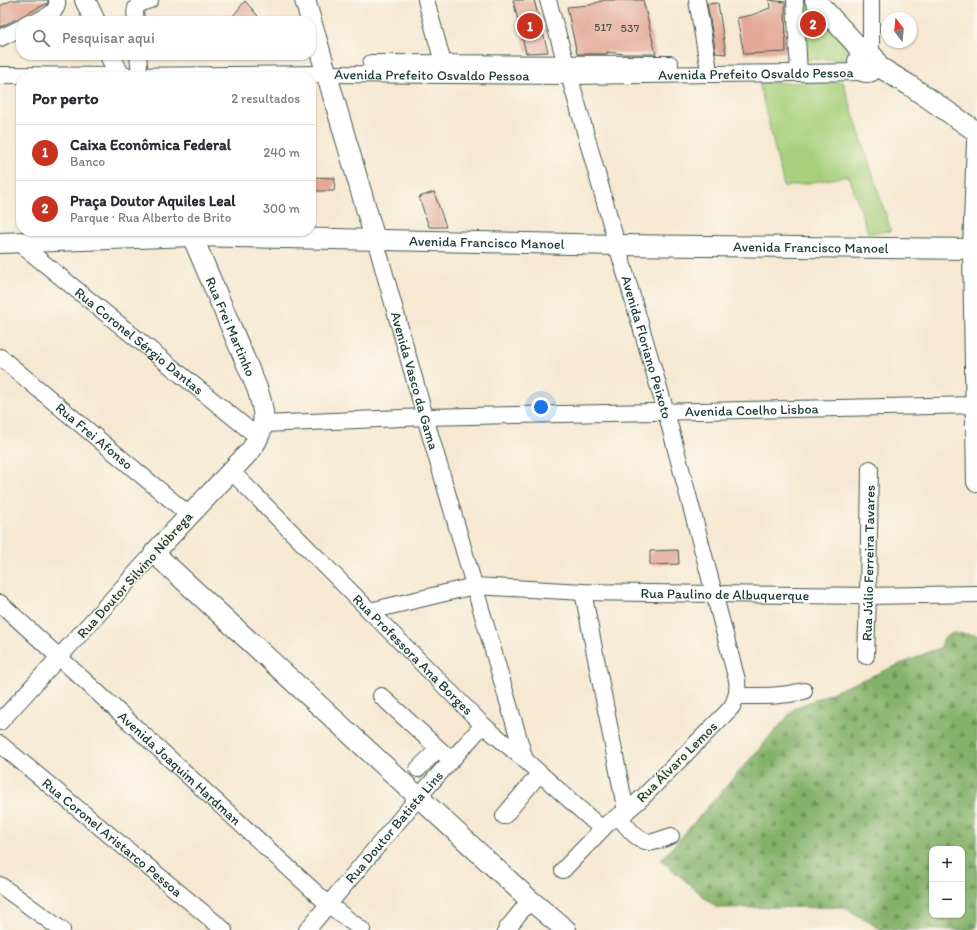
<!DOCTYPE html>
<html lang="pt">
<meta charset="utf-8">
<style>
:root{--surface:#fff;--page:#f7f7f7;--text:#2b2b33;--muted:#7c7c81;--line:#e1e1e2;--accent:#c8321e}
body{margin:0;font-family:Itim,sans-serif;background:var(--page);color:var(--text)}
.controls{position:absolute;right:12px;bottom:12px;display:grid;overflow:hidden;border-radius:8px;box-shadow:0 1px 3px #0004}
.controls button{width:36px;height:36px;display:grid;place-items:center;padding:0;border:0;border-bottom:1px solid var(--line);background:var(--surface);color:var(--text);font:20px sans-serif}
.compass{position:absolute;left:881px;top:12px;width:36px;height:36px;border-radius:50%;background:var(--surface);box-shadow:0 1px 3px #0004;rotate:344deg}
.you{position:absolute;left:541px;top:407px;width:14px;height:14px;margin:-10px;border:3px solid #fff;border-radius:50%;background:#1a73e8;box-shadow:0 0 0 6px #1a73e833}
.badge{display:grid;place-items:center;width:26px;height:26px;border-radius:50%;background:var(--accent);color:#fff;font-size:13px;font-weight:700}
.pin{position:absolute;translate:-50% -50%;border:2px solid #fff;box-shadow:0 1px 4px #0006}
.list{margin:0;padding:0;list-style:none}
h2{display:flex;justify-content:space-between;align-items:center;height:52px;margin:0;padding:0 16px;font-size:17px}
h2 small{font-size:13px;font-weight:400;color:var(--muted)}
.list li{display:grid;grid-template-columns:26px 1fr auto;gap:12px;align-items:center;box-sizing:border-box;height:56px;padding:0 16px;border-top:1px solid var(--line)}
.list b{display:block;font-size:15px;white-space:nowrap}
.list p{margin:0;font-size:13px;white-space:nowrap;color:var(--muted)}
.list em{font-size:13px;font-style:normal;color:var(--muted)}
.icon{flex:none;width:22px;height:22px;fill:none;stroke:currentColor;stroke-width:2;stroke-linecap:round;stroke-linejoin:round}
.map{position:relative;flex:none;width:977px;height:930px;overflow:hidden}
.search{position:absolute;background:var(--surface);box-shadow:0 1px 3px #0004;left:16px;top:16px;width:300px;height:44px;display:flex;align-items:center;gap:10px;box-sizing:border-box;padding:0 14px;border-radius:16px;color:var(--muted);font-size:15px}
.panel{position:absolute;background:var(--surface);box-shadow:0 1px 3px #0004;left:16px;top:72px;width:300px;height:164px;border-radius:16px}
.map>svg:first-child{display:block}
.green{fill:#a7d07b;stroke:#638658}
.forest{fill:url(#forest-firs);stroke:#527850;fill-rule:evenodd}
.building{fill:#e3a896}
.lines{fill:none;stroke-linecap:round;stroke-linejoin:round}
.minor-casing{stroke:#3f574c;stroke-width:18}
.major-casing{stroke:#3f574c;stroke-width:22}
.minor{stroke:#fff;stroke-width:16}
.major{stroke:#fff;stroke-width:20}
.labels{text-anchor:middle;dominant-baseline:central;stroke-width:3;stroke-linejoin:round;paint-order:stroke}
.number-label{font-size:12px;fill:#50584c}
.street-label{font-size:14px;fill:#1f3d34;stroke:#fbf7ec}
</style>
<div class="map">
<svg width="977" height="930" viewBox="0 0 977 930">
<defs>
<pattern id="forest-firs" width="22" height="20" patternUnits="userSpaceOnUse"><rect width="22" height="20" fill="#85b26b"/><path d="M5 1l3.5 6h-7zM16 11l3.5 6h-7z" fill="#6c9259"/></pattern>
</defs>
<rect width="100%" height="100%" fill="#fbf7ec"/>
<filter id="ink" filterUnits="userSpaceOnUse"><feTurbulence type="fractalNoise" baseFrequency=".025" numOctaves="2"/><feDisplacementMap in="SourceGraphic" scale="8" xChannelSelector="R" yChannelSelector="G"/><feConvolveMatrix kernelMatrix="1 2 1 2 8 2 1 2 1" color-interpolation-filters="sRGB"/></filter>
<filter id="wash" filterUnits="userSpaceOnUse"><feTurbulence type="fractalNoise" baseFrequency=".012" numOctaves="4" result="noise"/><feDisplacementMap in="SourceGraphic" scale="16" xChannelSelector="R" yChannelSelector="G"/><feGaussianBlur stdDeviation="0.9" result="paint"/><feColorMatrix in="noise" values="0 0 0 0 0 0 0 0 0 0 0 0 0 0 0 0 0 1.4 0 .05"/><feComposite in="paint" operator="in"/></filter>
<g filter="url(#wash)">
<rect width="100%" height="100%" fill="#f6e8d2"/>
<g class="green">
<path d="M796 0H808L851 53 846 59 841 60 802 59Z"/>
<path d="M843 82 891 231 868 233 849 176 784 187 759 83Z"/>
</g>
<path class="forest" d="M953 633 977 635V927L971 930H882L843 907 717 908 661 860 795 708 941 647C943 640 945 635 953 633ZM932 849H962V915H932Z"/>
<g id="blocks">
<g class="building">
<path d="M12 0H48V3L0 27V6Z"/>
<path d="M513 0H534L548 52 526 53Z"/>
<path d="M604 0H643L656 54H624L607 52V54H577L567 7 590 5Z"/>
<path d="M769 0 785 2 786 52 744 54 737 18 752 15 770 8Z"/>
<path d="M245 1 258 16 254 21H229Z"/>
<path d="M718 3 726 54 716 53 707 4Z"/>
<path d="M311 177 335 178 334 191H311Z"/>
<path d="M434 192 446 227H429L419 197Z"/>
<path d="M678 550 679 564 650 565V551Z"/>
</g>
</g>
</g>
<g filter="url(#ink)">
<use href="#blocks" fill-opacity="0" stroke="#3f574c" stroke-width="1"/>
<g class="lines">
<g class="minor-casing">
<g id="minor">
<path d="M426 0 443 63 444 73"/>
<path id="s1" d="M548 0 617 245 666 412 737 680C738 691 737 698 731 708L643 797 626 812 609 822 563 870"/>
<path d="M697 0 708 64"/>
<path d="M795 0 799 73"/>
<path d="M871 0V55"/>
<path d="M37 21C46 17 59 12 57 0"/>
<path d="M136 21C134 6 135 5 150 0"/>
<path d="M0 38 21 28"/>
<path d="M138 55 139 65"/>
<path d="M371 63 670 64"/>
<path id="s2" d="M0 75 119 76 326 74 570 76 863 72"/>
<path id="s3" d="M375 239 425 417 525 760"/>
<path id="s4" d="M19 243 259 438"/>
<path id="s5" d="M0 357 189 515"/>
<path id="s6" d="M264 424 425 417 977 405"/>
<path id="s7" d="M232 472 483 725 525 760 602 829"/>
<path d="M583 592 626 812"/>
<path id="s8" d="M0 603 329 905 362 930"/>
<path id="s9" d="M370 611 474 586 583 592 715 594 868 596 977 594"/>
<path id="s10" d="M866 656 868 596 870 469"/>
<path d="M381 696 451 760"/>
<path d="M737 696C762 696 780 697 804 691"/>
<path d="M0 722 154 553"/>
<path id="s11" d="M0 744 224 930"/>
<path d="M418 769 438 749"/>
<path d="M504 816 540 773"/>
<path d="M618 816C627 826 638 844 653 842 658 841 665 838 671 836"/>
<path d="M0 885 62 930"/>
<path id="s12" d="M307 930 422 793 483 725"/>
<path d="M506 930 530 900"/>
</g>
</g>
<g class="major-casing">
<g id="major">
<path d="M85 0 95 21"/>
<path d="M305 0 375 239"/>
<path d="M815 0 853 41 863 54"/>
<circle cx="867" cy="63" r="9"/>
<path d="M110 55 120 77"/>
<path d="M876 65 909 85 977 132"/>
<path d="M977 142 973 249 977 482"/>
<path id="s13" d="M190 231 257 388C266 415 267 426 251 450L154 553 530 900 566 930"/>
<path id="s14" d="M0 243 192 236 617 245 973 249"/>
</g>
</g>
<use href="#minor" class="minor"/>
<use href="#major" class="major"/>
</g>
</g>
<g class="labels">
<g class="number-label">
<text x="603" y="27">517</text>
<text x="630" y="28">537</text>
</g>
<g class="street-label">
<text stroke="none"><textPath href="#s2" startOffset="756">Avenida Prefeito Osvaldo Pessoa</textPath></text>
<text stroke="none"><textPath href="#s2" startOffset="432">Avenida Prefeito Osvaldo Pessoa</textPath></text>
<text stroke="none"><textPath href="#s14" startOffset="487">Avenida Francisco Manoel</textPath></text>
<text stroke="none"><textPath href="#s14" startOffset="811">Avenida Francisco Manoel</textPath></text>
<text stroke="none"><textPath href="#s13" startOffset="104">Rua Frei Martinho</textPath></text>
<text stroke="none"><textPath href="#s4" startOffset="155">Rua Coronel Sérgio Dantas</textPath></text>
<text stroke="none"><textPath href="#s1" startOffset="361">Avenida Floriano Peixoto</textPath></text>
<text stroke="none"><textPath href="#s3" startOffset="147">Avenida Vasco da Gama</textPath></text>
<text stroke="none"><textPath href="#s6" startOffset="488">Avenida Coelho Lisboa</textPath></text>
<text stroke="none"><textPath href="#s5" startOffset="123">Rua Frei Afonso</textPath></text>
<text stroke="none"><textPath href="#s10" startOffset="93">Rua Júlio Ferreira Tavares</textPath></text>
<text transform="translate(135 575) rotate(-48)">Rua Doutor Silvino Nóbrega</text>
<text stroke="none"><textPath href="#s9" startOffset="358">Rua Paulino de Albuquerque</textPath></text>
<text stroke="none"><textPath href="#s7" startOffset="257">Rua Professora Ana Borges</textPath></text>
<text transform="translate(677 762) rotate(-45)">Rua Álvaro Lemos</text>
<text stroke="none"><textPath href="#s8" startOffset="244">Avenida Joaquim Hardman</textPath></text>
<text stroke="none"><textPath href="#s12" startOffset="135">Rua Doutor Batista Lins</textPath></text>
<text stroke="none"><textPath href="#s11" startOffset="146">Rua Coronel Aristarco Pessoa</textPath></text>
</g>
</g>
</svg>
<div class="controls">
<button>+</button>
<button>−</button>
</div>
<svg class="compass" viewBox="-18 -18 36 36"><path d="M0-13l5 13h-10z" fill="#e53935"/><path d="M0 13l5-13h-10z" fill="#7c7c81"/></svg>
<div class="you"></div>
<div class="pin badge" style="left:530px;top:26px">1</div>
<div class="pin badge" style="left:813px;top:24px">2</div>
<div class="search"><svg class="icon" aria-label="search" viewBox="0 0 24 24"><circle cx="10" cy="10" r="6"/><path d="M15 15l6 6"/></svg>Pesquisar aqui</div>
<section class="panel">
<h2>Por perto<small>2 resultados</small></h2>
<ul class="list">
<li><span class="badge">1</span><div><b>Caixa Econômica Federal</b><p>Banco</p></div><em>240 m</em></li>
<li><span class="badge">2</span><div><b>Praça Doutor Aquiles Leal</b><p>Parque · Rua Alberto de Brito</p></div><em>300 m</em></li>
</ul>
</section>
</div>
